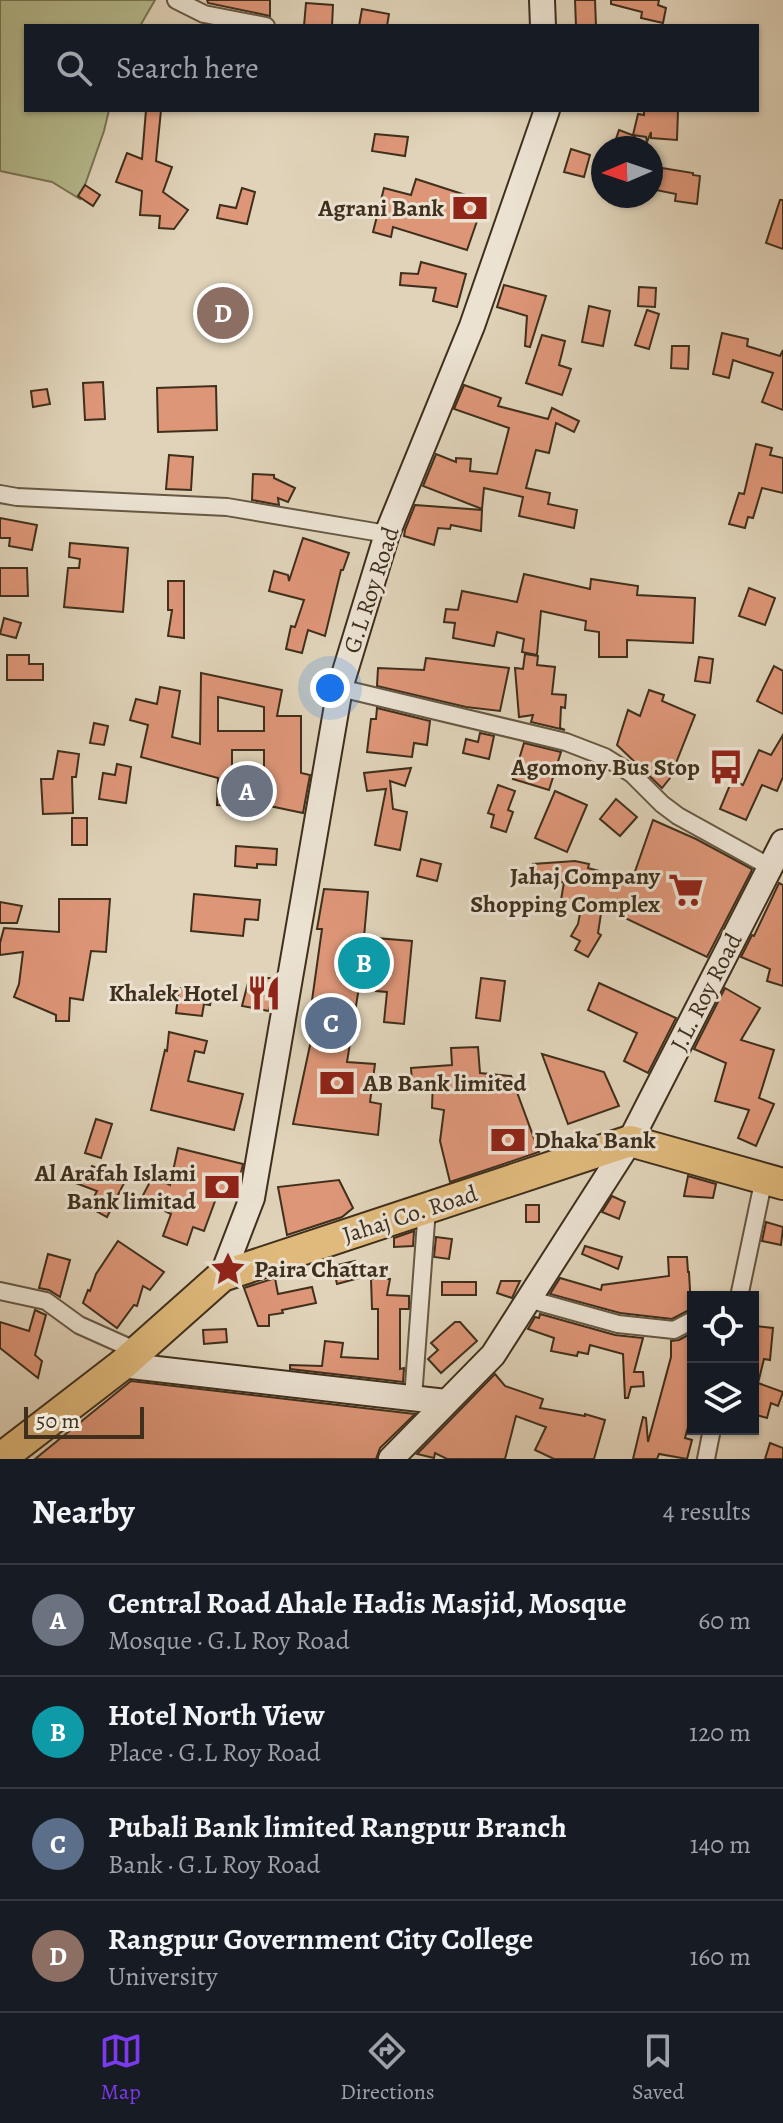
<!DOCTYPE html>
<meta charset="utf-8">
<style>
:root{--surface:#171b24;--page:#20242c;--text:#f1f3f6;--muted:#9ea1a6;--line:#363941;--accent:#7c3aed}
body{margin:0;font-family:Alegreya,serif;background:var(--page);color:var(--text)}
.controls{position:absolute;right:24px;bottom:24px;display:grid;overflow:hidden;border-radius:0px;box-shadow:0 2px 6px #0004}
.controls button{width:72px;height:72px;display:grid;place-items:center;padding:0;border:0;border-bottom:2px solid var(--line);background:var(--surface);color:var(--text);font:40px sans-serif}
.compass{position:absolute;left:591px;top:136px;width:72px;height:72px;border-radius:50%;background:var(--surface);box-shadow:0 2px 6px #0004;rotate:268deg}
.scale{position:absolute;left:24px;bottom:20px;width:120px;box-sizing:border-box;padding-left:8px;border:4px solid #3f2f1c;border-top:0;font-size:22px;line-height:28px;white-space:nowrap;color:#3f2f1c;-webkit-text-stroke:6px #ebe2d2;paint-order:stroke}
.you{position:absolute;left:330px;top:688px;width:28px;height:28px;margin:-20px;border:6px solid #fff;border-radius:50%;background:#1a73e8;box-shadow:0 0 0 12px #1a73e833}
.badge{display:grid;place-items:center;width:52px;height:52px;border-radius:50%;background:var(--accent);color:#fff;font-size:26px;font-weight:700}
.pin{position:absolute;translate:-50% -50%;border:4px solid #fff;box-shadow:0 2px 8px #0006}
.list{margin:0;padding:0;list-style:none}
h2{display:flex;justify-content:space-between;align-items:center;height:104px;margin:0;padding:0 32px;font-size:34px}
h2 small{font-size:26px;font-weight:400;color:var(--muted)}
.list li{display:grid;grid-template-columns:52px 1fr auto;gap:24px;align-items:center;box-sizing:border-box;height:112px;padding:0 32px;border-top:2px solid var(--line)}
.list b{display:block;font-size:30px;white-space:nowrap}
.list p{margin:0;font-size:26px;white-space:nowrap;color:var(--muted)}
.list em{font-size:26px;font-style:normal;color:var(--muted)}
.icon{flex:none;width:44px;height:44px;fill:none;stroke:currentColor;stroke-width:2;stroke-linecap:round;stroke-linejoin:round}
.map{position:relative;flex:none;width:783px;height:1459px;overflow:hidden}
.search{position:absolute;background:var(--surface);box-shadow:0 2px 6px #0004;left:24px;right:24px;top:24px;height:88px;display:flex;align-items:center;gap:20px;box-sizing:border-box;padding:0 28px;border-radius:0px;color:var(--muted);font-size:30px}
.sheet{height:552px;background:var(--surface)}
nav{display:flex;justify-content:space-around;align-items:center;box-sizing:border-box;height:112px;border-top:2px solid var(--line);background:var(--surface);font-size:22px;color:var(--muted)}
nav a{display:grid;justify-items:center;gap:4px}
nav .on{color:var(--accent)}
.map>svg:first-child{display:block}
.green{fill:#b5bb8e;stroke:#7a7555;stroke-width:2}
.building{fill:#de9678;stroke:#3f2f1c;stroke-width:2;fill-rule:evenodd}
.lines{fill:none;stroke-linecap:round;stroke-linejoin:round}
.street-casing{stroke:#675843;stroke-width:20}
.secondary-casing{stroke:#3f2f1c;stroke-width:28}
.highway-casing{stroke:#3f2f1c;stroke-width:34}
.street{stroke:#ebe2d2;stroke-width:16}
.secondary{stroke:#ebe2d2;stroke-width:24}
.highway{stroke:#e0ba7c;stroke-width:30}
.labels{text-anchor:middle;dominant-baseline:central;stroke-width:6;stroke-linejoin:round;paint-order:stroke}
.poi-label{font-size:24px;font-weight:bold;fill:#3f2f1c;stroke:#ebe2d2;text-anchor:end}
.street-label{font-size:24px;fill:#3f2f1c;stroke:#ebe2d2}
</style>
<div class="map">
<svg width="783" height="1459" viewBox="0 0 783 1459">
<rect width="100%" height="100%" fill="#e0d3b9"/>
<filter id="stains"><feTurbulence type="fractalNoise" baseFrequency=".0025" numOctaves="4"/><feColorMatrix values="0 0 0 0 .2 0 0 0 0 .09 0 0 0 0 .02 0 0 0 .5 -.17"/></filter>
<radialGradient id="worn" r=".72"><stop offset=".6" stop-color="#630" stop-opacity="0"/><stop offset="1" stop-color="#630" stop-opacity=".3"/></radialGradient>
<path class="green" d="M0 0H155L140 26H26V110H109L104 131 80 199 52 182 0 171Z"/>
<g class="building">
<path d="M207 0H270V16L208 3Z"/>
<path d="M575 0H595L596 26H576Z"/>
<path d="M611 0H659L658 5 666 8 663 23 641 18 642 12 611 4Z"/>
<path d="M306 3 333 5 332 26H304Z"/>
<path d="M362 9 389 14 387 26H359Z"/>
<path d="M146 110H161L156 161 172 167 163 192 188 210 174 229 159 228 160 216 140 215 142 191 116 182 127 153 142 159Z"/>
<path d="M644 110H678L677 140 651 138V132L647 142 646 137 633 135 638 114 644 115Z"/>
<path d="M619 130 635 136 631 148 615 142Z"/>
<path d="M375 134 408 137 405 156 372 151Z"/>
<path d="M571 149 590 155 584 177 564 172Z"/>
<path d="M662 168 693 173V175L700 176 697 204 675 201 676 194 651 189V177L660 178Z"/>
<path d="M416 179 484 201 467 250 393 227 391 237 373 232 384 188 411 195Z"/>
<path d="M85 185 100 195 93 206 78 196Z"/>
<path d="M242 188 255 192 247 224 217 218 220 205 236 208Z"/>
<path d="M780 200H783V249L766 243Z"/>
<path d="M421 262 466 274 457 307 433 301 436 288 400 285 401 273 418 274Z"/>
<path d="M504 285 546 296 530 347 525 346 527 316 497 307Z"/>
<path d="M639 287 656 288 655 307 638 306Z"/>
<path d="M589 306 610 311 603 346 582 342Z"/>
<path d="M647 310 659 314 649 349 635 345Z"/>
<path d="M722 333 748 339 747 346 780 356 783 350V410L762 402 773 373 733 360 729 378 713 374Z"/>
<path d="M542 335 565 341 559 365 571 369 562 395 526 383Z"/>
<path d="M672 346H689L688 369 671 368Z"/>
<path d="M103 382 105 419 85 420 83 383Z"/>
<path d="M464 385 501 398 498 406 548 419 552 408 579 421 574 432 556 423 549 453 536 450 526 488 550 493 548 504 577 510 574 528 519 516 523 497 484 488 482 509 423 486 436 454 456 462V458L471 459 470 471 497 474 509 428 454 409Z"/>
<path d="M216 386 217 430 158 432 157 388Z"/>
<path d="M47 389 50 404 33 407 31 391Z"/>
<path d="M756 444 772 448 770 455 783 458V493L762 488 753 518 748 517 745 528 729 524 739 493 744 494Z"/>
<path d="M169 455 193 457 191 490 166 489Z"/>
<path d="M253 474 274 475V478L295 488 288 502 278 498 279 505 252 500Z"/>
<path d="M415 505 482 510 481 531 451 525 450 529 438 528 434 545 404 536 405 530Z"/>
<path d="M0 518 37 525 32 550 9 546 10 538H0Z"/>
<path d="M303 538 349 553 343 570H341L325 636 308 630 302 653 286 649 291 626 295 627 304 600 269 591 274 571 288 575 289 581Z"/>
<path d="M70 543 128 548 123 612 64 607 68 568H79L80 559 69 557Z"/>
<path d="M0 568H27L28 596H0Z"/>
<path d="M524 574 590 589 591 579 638 586 637 595 695 598 693 643 627 640V657H599V632L585 630 586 621 541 611 537 655 522 652 524 639 497 632 494 646 453 638 455 623 444 622 446 609 458 610 462 591 517 602Z"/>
<path d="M168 581H184V638L168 636 172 610H168Z"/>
<path d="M749 588 775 598 765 625 739 616Z"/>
<path d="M4 618 21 623 16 638 0 634Z"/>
<path d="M525 654 538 656 537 665 555 667 552 694 566 695 565 708 561 707 560 728 565 730 531 722 533 715 519 717 515 668 523 669Z"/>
<path d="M7 655H29V664H43V680H7Z"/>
<path d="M699 657 713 659 710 683 695 681Z"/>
<path d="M426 658 509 668 500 711 466 707 377 686 378 668 424 670Z"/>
<path d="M774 666 783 671V714L757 701Z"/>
<path d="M201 673 282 690 277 716H301V773L310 775 303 813 260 804V807L217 805 218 778 141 757 148 725 130 720 136 699 157 704 160 687 180 691 172 737 200 744ZM218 697 264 707V731H218ZM232 750H264V780L232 777Z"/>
<path d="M649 690 664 695 662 701 695 715 670 778 662 788 617 745 628 710 640 716Z"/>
<path d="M377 708 430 721 427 745 414 743 412 757 367 752 371 719H376Z"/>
<path d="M94 723 108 726 104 745 90 743Z"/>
<path d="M480 733 494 736 489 759 463 753 466 739 478 742Z"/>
<path d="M783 735V777L777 791 762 785 746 820 720 809 732 780 743 785 759 750 771 755Z"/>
<path d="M524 743 561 752 549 790 513 779Z"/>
<path d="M58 751 79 754 76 777H72L73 813 43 814 41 779H53Z"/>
<path d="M117 764 131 767 126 803 99 799 103 773 115 775Z"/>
<path d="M411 768 405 786 390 781 393 809 407 812 400 850 375 845 386 789 367 791 364 773Z"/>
<path d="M498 785 515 791 508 810 513 812 506 832 491 827 494 815 488 813Z"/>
<path d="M555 791 587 805 567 852 535 838Z"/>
<path d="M616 799 637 817 620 836 600 819Z"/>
<rect x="72" y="818" width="15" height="27"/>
<path d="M653 820 696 839 752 869 751 872 707 957 602 907 598 933 601 935 588 957 575 950 580 941 571 936 578 924 582 903 561 900 564 882 534 884 533 864 575 861 589 864 588 868 632 880Z"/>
<path d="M236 846 277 849 276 865 257 864V868L235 866Z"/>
<path d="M421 859 441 864 437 881 417 876Z"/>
<path d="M779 883 783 885V986L767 981 770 969 741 957 752 935 754 936Z"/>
<path d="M324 889 368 892 364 937 412 941 404 1024 384 1022 387 992 376 991 377 963 363 962 347 1062 375 1064 370 1102 381 1104 378 1135 293 1124 312 1036H307L322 929H317Z"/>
<path d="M194 894 260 900 258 920 245 919 243 936 191 931Z"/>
<path d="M59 899H110L106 952 91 951 83 1000 70 998 69 1021H56V1015L14 997 19 984 23 952 0 955V943L4 928 59 932Z"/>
<path d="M0 902 22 906 17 923H0Z"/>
<path d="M250 975 275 979 269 1011 242 1006Z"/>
<path d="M481 978 505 981 500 1021 476 1018Z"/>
<path d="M599 983 676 1018 648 1073 624 1061 637 1033 588 1010Z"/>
<path d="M179 988 212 992 210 1005 204 1004 202 1016 176 1013Z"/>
<path d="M725 988 760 1008 741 1040 774 1050 759 1098 774 1104 756 1146 738 1138 749 1110 715 1101 726 1063 694 1049Z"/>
<path d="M169 1032 207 1041 204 1053 195 1051 188 1081 243 1094 234 1130 151 1110 165 1050 167 1051Z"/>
<path d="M478 1047 480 1073 511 1076 539 1152 450 1182 440 1141 444 1110 432 1108 433 1081 412 1082 411 1068 452 1065 451 1048Z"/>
<path d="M542 1054 604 1072 619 1106 568 1124Z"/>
<path d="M96 1119 112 1124 101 1158 85 1153Z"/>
<path d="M178 1148 243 1164 235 1200 218 1193 204 1231 193 1227 187 1245 163 1236 171 1214 141 1199 153 1176 170 1185Z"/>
<path d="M92 1166 104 1171 100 1180 126 1179 107 1217 89 1207 97 1191 73 1182 87 1181Z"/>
<path d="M688 1176 716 1184 713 1198 684 1196Z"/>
<path d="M339 1180 353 1208 342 1217 287 1235 278 1187Z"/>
<path d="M612 1196 625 1202 619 1219 602 1212Z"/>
<rect x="526" y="1205" width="13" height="17"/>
<path d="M766 1222 783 1227 781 1245 762 1241Z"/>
<path d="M414 1231 413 1246 394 1247V1238Z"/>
<path d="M436 1237 452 1239 449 1259 434 1257Z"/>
<path d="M118 1241 164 1272 150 1290 143 1286 137 1306 134 1305 117 1328 83 1303 88 1290 90 1291 96 1274Z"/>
<path d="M585 1246 622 1257 618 1269 582 1254Z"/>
<path d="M48 1254 70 1260 60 1297 49 1290 39 1288Z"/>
<path d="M668 1257H687L688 1272H689L691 1309 672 1319 620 1313 550 1294 560 1278 601 1290 602 1285 669 1276Z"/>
<path d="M355 1261 359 1278 337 1284 333 1266Z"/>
<path d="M275 1278 278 1294 312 1287 316 1303 282 1310 283 1313 269 1315V1326H258L244 1288Z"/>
<path d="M371 1279H390L387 1295 409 1296V1309H400V1369L404 1368 403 1382 290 1369V1365L322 1366 325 1341 343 1343 341 1357 378 1359V1309H372Z"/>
<path d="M501 1281H520L512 1298 497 1293Z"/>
<rect x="442" y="1282" width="34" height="13"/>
<path d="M35 1310 46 1315 35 1355 42 1361 38 1378 0 1348V1322L29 1331Z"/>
<path d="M540 1314 615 1335 643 1338 634 1372H643L644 1386 631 1387 628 1398H625L623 1354 590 1345 588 1354 578 1352 577 1356 551 1351 554 1338 528 1329 535 1317 539 1318Z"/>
<path d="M455 1322H460L477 1341 441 1373 428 1359 438 1350 431 1343Z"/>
<path d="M756 1326 773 1328 770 1360 764 1359 758 1383 783 1392 778 1406 771 1403 767 1418 753 1414V1338H755Z"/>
<path d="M226 1329 227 1342 204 1344 203 1330Z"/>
<path d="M692 1333 693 1409 685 1438 692 1440 687 1459 659 1454 657 1459H633L643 1417 646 1418 648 1442 671 1357V1341L679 1340Z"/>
<path d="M495 1374 505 1386 543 1399 540 1408 585 1416V1414L605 1420 594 1459H554L535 1450 546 1427 516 1416 505 1459H447L435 1453 434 1458 417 1454Z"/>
<path d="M131 1381 415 1414 380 1448 376 1459H35Z"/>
<path d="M770 1443 783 1448V1459H765Z"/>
</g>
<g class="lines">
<g class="street-casing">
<g id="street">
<path d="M176 0 204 14 266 26"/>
<path d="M0 494 17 497 227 507 387 534"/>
<path d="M340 688 566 742 605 757 632 774 662 804 678 816 770 867"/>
<path d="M0 1291 46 1301 79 1325 137 1351"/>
<path d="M739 1297 764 1178"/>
<path d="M528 1299 618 1324 674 1330 693 1320"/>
<path d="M413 1398 427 1208"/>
<path d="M706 1459 712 1429"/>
</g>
</g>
<g class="secondary-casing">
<g id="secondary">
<path d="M542 0 543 26"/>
<path d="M222 1276 252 1198 340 688 387 534 472 326 547 110"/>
<path d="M122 1365 446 1402"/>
<path d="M391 1459 493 1355 630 1141 783 842"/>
</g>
</g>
<g class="highway-casing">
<path id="highway" d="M0 1459 122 1365 222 1276 630 1141 783 1184"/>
</g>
<use href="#street" class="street"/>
<use href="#secondary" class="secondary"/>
<use href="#highway" class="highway"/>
</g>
<defs>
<g id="bank-bare" transform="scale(2.76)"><path d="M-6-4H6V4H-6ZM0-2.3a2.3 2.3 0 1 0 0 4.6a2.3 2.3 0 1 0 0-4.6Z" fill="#8f2418" stroke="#ebe2d2" stroke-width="2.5" paint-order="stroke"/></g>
<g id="bus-bare" transform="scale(2.76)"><path d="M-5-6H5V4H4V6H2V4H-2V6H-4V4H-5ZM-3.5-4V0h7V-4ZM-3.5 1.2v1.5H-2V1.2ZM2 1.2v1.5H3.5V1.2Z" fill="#8f2418" stroke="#ebe2d2" stroke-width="2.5" paint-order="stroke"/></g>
<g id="supermarket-bare" transform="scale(2.76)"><path d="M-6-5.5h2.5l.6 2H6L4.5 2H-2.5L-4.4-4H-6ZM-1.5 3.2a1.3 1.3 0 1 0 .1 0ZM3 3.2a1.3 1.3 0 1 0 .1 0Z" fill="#8f2418" stroke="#ebe2d2" stroke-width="2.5" paint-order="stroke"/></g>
<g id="restaurant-bare" transform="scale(2.76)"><path d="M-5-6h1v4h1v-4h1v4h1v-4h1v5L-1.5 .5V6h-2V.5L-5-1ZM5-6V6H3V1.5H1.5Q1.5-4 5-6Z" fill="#8f2418" stroke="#ebe2d2" stroke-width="2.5" paint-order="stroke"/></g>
<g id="sight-bare" transform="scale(2.76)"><path d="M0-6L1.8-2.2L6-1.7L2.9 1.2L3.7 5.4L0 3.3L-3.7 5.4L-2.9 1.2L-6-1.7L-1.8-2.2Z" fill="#8f2418" stroke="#ebe2d2" stroke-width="2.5" paint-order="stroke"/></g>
</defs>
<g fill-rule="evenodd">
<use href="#bank-bare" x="470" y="208"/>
<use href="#bus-bare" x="726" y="767"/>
<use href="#supermarket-bare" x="686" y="890"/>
<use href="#restaurant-bare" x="264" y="993"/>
<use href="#bank-bare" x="337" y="1083"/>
<use href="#bank-bare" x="508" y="1140"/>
<use href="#bank-bare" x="222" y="1187"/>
<use href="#sight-bare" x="228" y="1269"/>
</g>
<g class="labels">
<g class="poi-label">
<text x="444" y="208">Agrani Bank</text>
<text x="700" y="767">Agomony Bus Stop</text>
<text x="660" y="876">Jahaj Company<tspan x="660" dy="28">Shopping Complex</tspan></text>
<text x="238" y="993">Khalek Hotel</text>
<text x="363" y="1083" text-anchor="start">AB Bank limited</text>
<text x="534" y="1140" text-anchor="start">Dhaka Bank</text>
<text x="196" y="1173">Al Arafah Islami<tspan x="196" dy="28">Bank limitad</tspan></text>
<text x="254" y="1269" text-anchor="start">Paira Chattar</text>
</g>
<g class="street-label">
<text transform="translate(371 590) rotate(-72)">G.L Roy Road</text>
<text transform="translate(706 992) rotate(-63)">J.L. Roy Road</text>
<text transform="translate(410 1214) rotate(-18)">Jahaj Co. Road</text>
</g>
</g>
<rect width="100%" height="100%" filter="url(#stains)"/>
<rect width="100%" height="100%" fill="url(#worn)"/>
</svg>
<div class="controls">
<button><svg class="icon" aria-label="locate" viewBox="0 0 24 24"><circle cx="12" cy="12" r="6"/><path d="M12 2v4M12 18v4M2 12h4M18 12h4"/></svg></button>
<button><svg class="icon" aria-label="layers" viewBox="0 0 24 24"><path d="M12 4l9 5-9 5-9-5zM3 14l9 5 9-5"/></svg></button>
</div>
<svg class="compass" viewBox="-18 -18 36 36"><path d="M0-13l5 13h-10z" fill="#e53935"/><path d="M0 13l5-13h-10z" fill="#9ea1a6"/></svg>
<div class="scale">50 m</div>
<div class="you"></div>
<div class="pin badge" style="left:247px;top:791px;background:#6b7280">A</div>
<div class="pin badge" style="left:364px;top:963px;background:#0f9aa8">B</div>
<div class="pin badge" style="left:331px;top:1023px;background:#5c6f8a">C</div>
<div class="pin badge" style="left:223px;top:313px;background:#8d6e63">D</div>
<div class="search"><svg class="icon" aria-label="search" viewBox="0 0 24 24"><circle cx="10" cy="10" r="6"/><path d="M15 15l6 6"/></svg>Search here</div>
</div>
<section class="sheet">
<h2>Nearby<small>4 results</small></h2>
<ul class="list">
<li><span class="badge" style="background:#6b7280">A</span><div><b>Central Road Ahale Hadis Masjid, Mosque</b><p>Mosque · G.L Roy Road</p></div><em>60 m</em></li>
<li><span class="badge" style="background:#0f9aa8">B</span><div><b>Hotel North View</b><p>Place · G.L Roy Road</p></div><em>120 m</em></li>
<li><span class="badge" style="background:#5c6f8a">C</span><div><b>Pubali Bank limited Rangpur Branch</b><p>Bank · G.L Roy Road</p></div><em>140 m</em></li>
<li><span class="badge" style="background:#8d6e63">D</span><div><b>Rangpur Government City College</b><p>University</p></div><em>160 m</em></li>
</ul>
</section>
<nav>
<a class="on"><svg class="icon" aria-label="map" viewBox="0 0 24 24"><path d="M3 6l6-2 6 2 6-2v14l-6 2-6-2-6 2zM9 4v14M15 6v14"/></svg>Map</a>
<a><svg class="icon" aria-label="directions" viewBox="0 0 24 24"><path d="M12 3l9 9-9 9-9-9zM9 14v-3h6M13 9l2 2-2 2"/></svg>Directions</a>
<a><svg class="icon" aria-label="saved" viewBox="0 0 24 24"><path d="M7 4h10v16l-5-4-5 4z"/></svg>Saved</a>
</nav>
